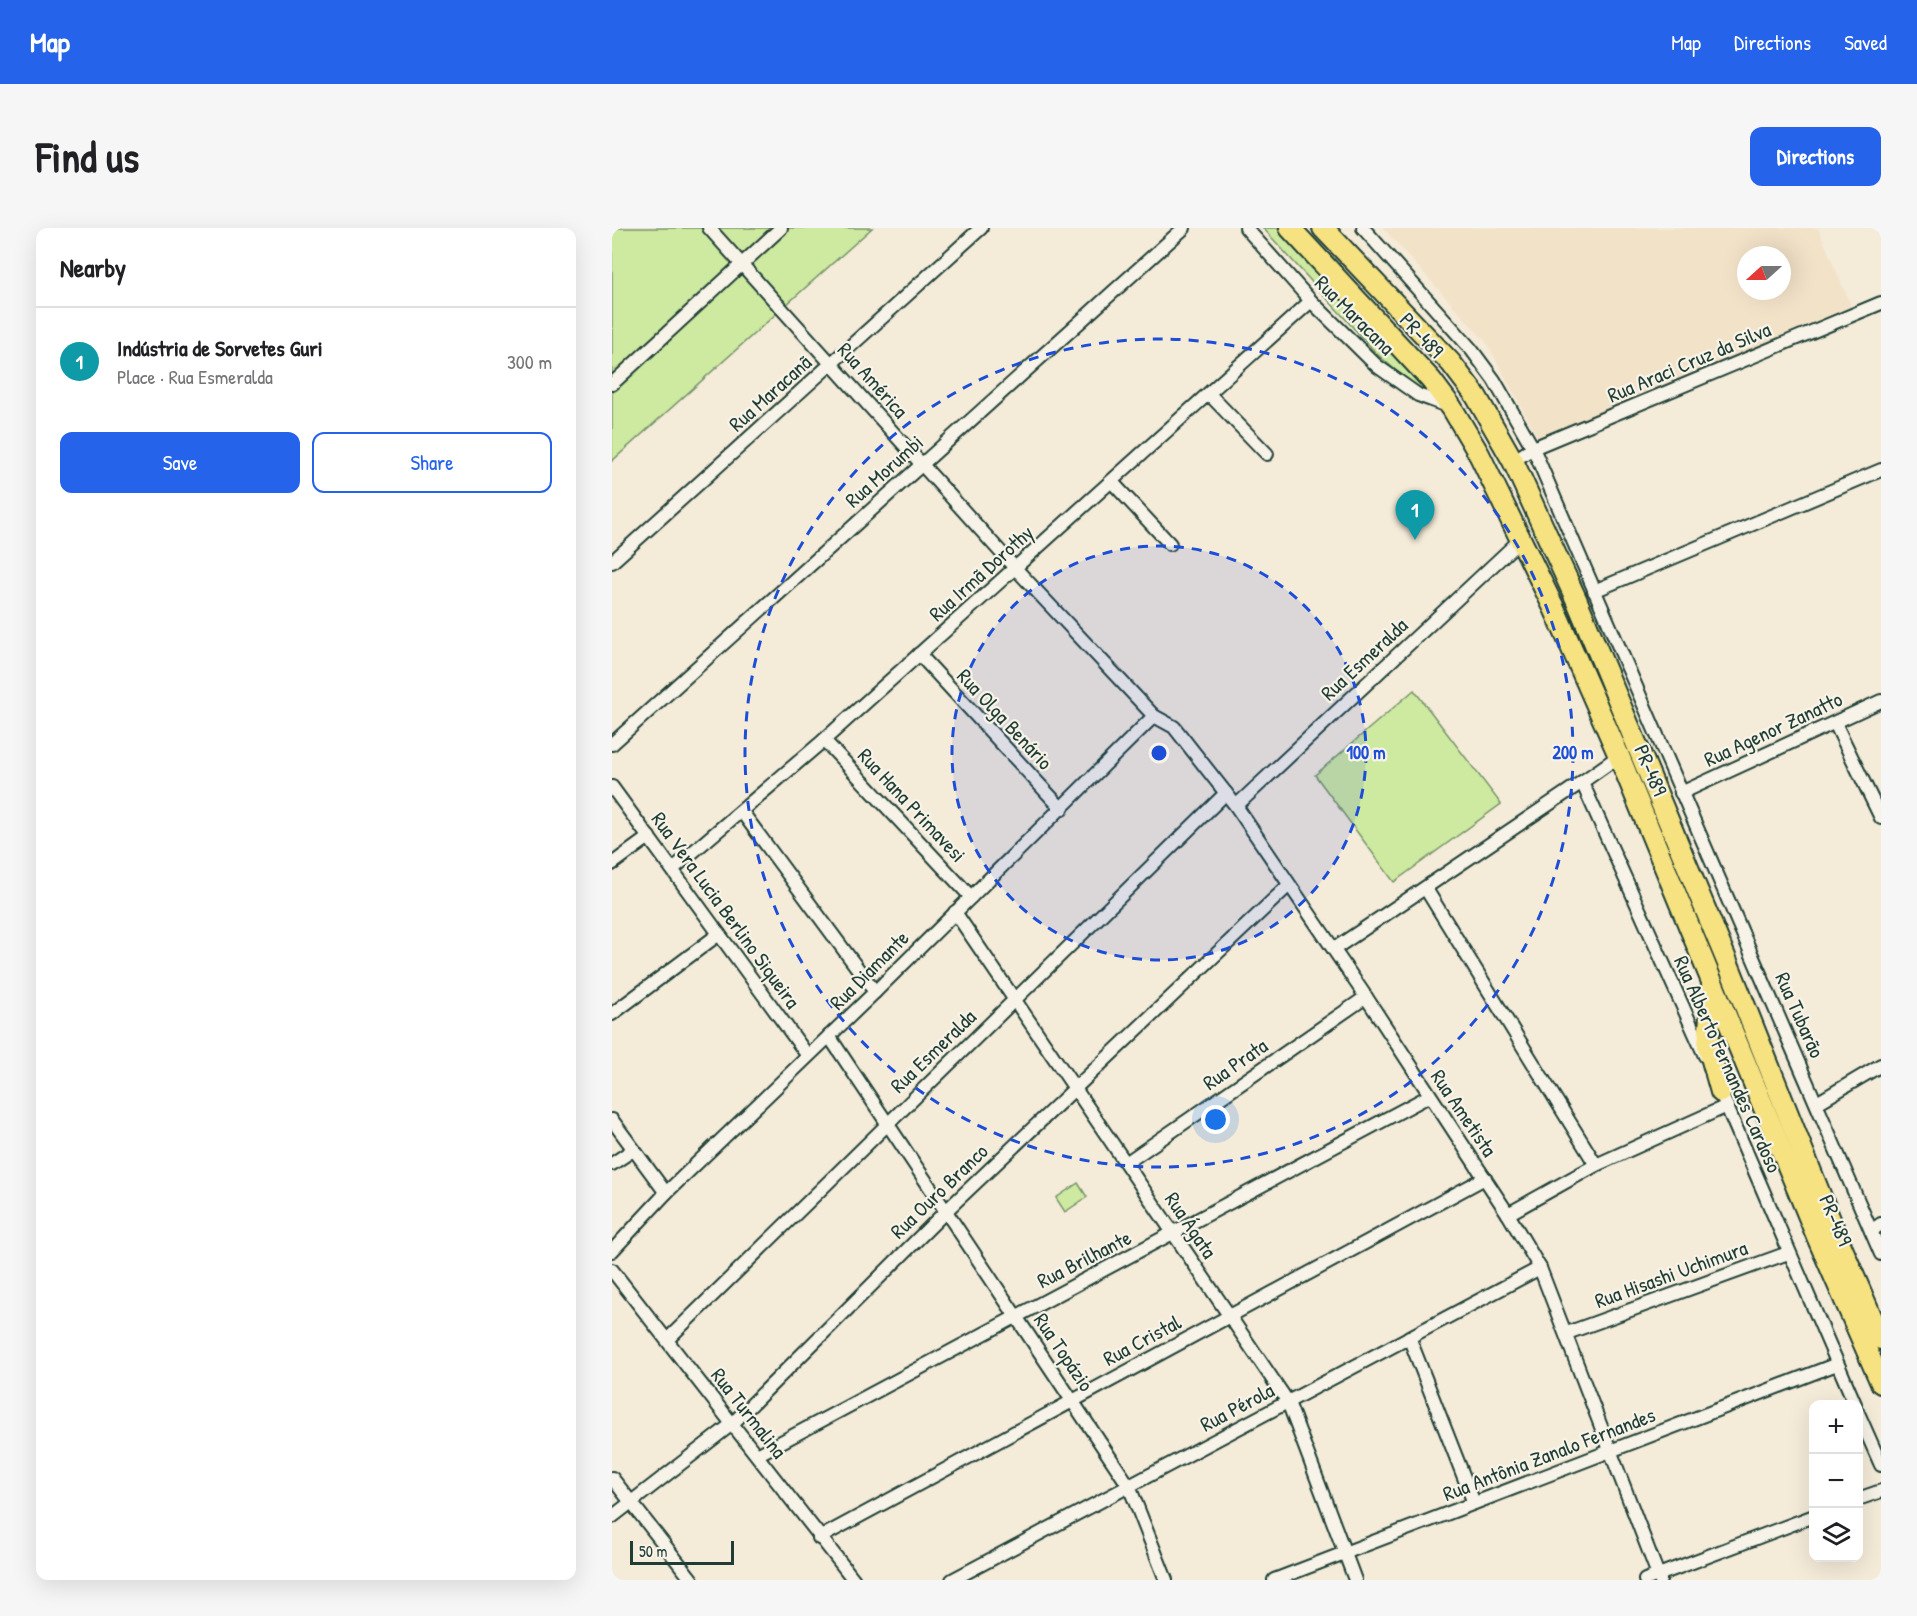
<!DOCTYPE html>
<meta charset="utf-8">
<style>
:root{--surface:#fff;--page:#f6f6f6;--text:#202124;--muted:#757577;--line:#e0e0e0;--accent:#2563eb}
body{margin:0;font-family:"Patrick Hand",sans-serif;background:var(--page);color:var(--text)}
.controls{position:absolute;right:18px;bottom:18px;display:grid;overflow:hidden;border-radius:12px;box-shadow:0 6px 24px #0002}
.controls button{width:54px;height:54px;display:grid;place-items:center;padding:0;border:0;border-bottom:2px solid var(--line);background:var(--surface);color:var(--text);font:30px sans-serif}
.compass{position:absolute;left:1125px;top:18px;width:54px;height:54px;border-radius:50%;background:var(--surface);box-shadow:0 6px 24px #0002;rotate:249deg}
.scale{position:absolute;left:18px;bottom:15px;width:104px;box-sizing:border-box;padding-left:6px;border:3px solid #1f3d34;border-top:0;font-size:16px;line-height:21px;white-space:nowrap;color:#1f3d34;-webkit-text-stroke:4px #f7f3e8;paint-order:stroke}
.you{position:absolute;left:604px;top:892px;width:21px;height:21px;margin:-15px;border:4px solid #fff;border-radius:50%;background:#1a73e8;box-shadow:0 0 0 9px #1a73e833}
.badge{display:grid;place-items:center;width:39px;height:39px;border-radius:50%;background:var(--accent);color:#fff;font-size:20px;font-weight:700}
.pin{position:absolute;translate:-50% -50px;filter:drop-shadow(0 2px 3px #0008)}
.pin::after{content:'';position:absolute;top:32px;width:21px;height:18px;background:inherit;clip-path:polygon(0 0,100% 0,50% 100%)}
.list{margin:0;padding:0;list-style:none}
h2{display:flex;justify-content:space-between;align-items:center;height:78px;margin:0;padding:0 24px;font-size:26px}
h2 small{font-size:20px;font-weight:400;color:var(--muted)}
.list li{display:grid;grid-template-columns:39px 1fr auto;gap:18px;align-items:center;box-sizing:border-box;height:108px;padding:0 24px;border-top:2px solid var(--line)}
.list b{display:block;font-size:22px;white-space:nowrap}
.list p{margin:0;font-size:20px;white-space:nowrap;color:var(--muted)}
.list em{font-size:20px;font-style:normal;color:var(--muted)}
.actions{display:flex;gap:12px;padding:18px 24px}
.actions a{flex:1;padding:14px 0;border:2px solid var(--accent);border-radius:12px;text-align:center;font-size:21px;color:var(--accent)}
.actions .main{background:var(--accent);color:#fff}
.icon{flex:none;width:33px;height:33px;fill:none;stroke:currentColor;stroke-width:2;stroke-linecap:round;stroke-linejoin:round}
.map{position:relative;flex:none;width:1269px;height:1352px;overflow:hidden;border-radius:12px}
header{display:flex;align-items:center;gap:36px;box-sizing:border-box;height:84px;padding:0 30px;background:var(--accent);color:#fff}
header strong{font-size:28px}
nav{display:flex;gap:33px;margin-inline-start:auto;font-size:21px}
.intro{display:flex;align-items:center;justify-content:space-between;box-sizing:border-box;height:144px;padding:0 36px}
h1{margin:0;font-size:42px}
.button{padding:15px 27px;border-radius:12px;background:var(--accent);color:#fff;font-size:21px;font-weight:700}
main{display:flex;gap:36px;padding:0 36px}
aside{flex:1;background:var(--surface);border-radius:12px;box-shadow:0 6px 24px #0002}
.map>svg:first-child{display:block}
.built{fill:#f2e2c8;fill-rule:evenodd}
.green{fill:#cee9a0;stroke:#76936a;stroke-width:1.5}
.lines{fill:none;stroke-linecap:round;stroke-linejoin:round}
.minor-casing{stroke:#1f3d34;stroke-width:16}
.primary-casing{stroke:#1f3d34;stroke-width:24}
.minor{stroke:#f7f3e8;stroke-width:12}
.primary{stroke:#f7e281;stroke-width:20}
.ring{fill:none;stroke:#1d4ed8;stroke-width:3;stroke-dasharray:10 8}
.labels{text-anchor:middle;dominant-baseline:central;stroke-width:4.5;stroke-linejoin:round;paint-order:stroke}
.street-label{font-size:21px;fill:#1f3d34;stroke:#f7f3e8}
.centre{fill:#1d4ed8;stroke:#f7f3e8;stroke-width:3}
.ring-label{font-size:18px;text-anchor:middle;font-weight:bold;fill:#1d4ed8;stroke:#f7f3e8;stroke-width:4.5;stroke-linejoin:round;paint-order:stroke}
</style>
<header>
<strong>Map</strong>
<nav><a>Map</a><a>Directions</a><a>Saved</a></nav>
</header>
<div class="intro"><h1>Find us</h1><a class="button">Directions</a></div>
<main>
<aside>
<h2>Nearby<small></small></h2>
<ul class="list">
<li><span class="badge" style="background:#0f9aa8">1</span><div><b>Indústria de Sorvetes Guri</b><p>Place · Rua Esmeralda</p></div><em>300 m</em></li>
</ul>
<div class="actions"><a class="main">Save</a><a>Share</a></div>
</aside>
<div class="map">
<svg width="1269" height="1352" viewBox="0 0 1269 1352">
<rect width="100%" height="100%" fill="#f5ebd9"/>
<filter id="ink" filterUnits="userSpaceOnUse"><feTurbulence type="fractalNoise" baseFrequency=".0167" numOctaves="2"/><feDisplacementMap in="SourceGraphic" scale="12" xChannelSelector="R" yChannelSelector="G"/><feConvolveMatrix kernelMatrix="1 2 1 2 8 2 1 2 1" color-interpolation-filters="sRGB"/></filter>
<g filter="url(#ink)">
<path class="built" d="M771 0H1206L1239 78 926 210 875 115ZM1134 27H1170V63H1134Z"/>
<g class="green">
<path d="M0 0H260L0 233Z"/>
<path d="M651 0H675L827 168 805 161 765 126Z"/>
<path d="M802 462 889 576 782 654 703 547Z"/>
<path d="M466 955 475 969 453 984 444 970Z"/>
</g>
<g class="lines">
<g class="minor-casing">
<g id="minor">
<path d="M97 0 403 340 542 488 562 499 624 578 754 769 896 986 928 1040 1048 1352"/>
<path d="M634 0 699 73 765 138 806 167 838 179"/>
<path d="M751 0 859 121 882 152 921 220 1269 1026"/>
<path d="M0 156 169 0"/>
<path d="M597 166 655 226"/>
<path d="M901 233 921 220 1269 75"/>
<path d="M500 254 558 316"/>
<path d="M0 334 369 0"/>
<path d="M982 363 1269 242"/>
<path d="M307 426 450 581"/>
<path d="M1223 495 1269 590"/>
<path d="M212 512 359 669"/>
<path d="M0 516 572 0"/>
<path d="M1007 528 970 554 1093 828"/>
<path d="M0 559 196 828"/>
<path d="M1069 565 1269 473"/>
<path d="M624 578 908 312"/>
<path d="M130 584 263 764"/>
<path d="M0 636 37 609"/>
<path d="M61 641 212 512 699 73"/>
<path d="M814 661 984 937"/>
<path d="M343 684 676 1174 743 1352"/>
<path d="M722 721 970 554"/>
<path d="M0 786 107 706"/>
<path d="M217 808 517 1258 554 1352"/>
<path d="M1106 858 1243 1176"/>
<path d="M1205 875 1269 837"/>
<path d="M0 892 54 965"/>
<path d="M514 935 754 769"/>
<path d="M0 936 21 922"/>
<path d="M896 986 984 937 1115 878"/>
<path d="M1259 1003 1269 996"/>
<path d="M0 1023 54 965 263 764 542 488"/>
<path d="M0 1042 242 1352"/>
<path d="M955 1105 1176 1025"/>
<path d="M797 1109 862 1275"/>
<path d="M56 1111 614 565"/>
<path d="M1246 1185 1269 1237"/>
<path d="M145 1227 817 868"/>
<path d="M0 1250 80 1352"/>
<path d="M1246 1271 1269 1263"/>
<path d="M0 1289 120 1196 335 982 676 658"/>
<path d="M207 1310 873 950"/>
<path d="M340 1352 928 1040"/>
<path d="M662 1352 1225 1136"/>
<path d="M1033 1352 1202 1288"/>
</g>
</g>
<g class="primary-casing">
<g id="primary">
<path d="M678 0 819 152 840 180 867 226 942 380 1007 528 1206 1011 1269 1155"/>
<path d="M711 0 839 135 864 168 901 233 965 373 1119 743 1223 1004 1269 1111"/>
<path d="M1100 756 1096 818 1109 864"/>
</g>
</g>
<use href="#minor" class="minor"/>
<use href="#primary" class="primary"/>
</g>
</g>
<circle cx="547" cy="525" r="207" fill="#1d4ed8" fill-opacity=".12"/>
<g class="ring">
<circle cx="547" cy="525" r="207"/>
<circle cx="547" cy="525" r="414"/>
</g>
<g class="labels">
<g class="street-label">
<text transform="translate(743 87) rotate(45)">Rua Maracana</text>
<text transform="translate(810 107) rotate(47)">PR-489</text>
<text transform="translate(1077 134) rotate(-23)">Rua Araci Cruz da Silva</text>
<text transform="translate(261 152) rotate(48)">Rua América</text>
<text transform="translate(158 165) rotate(-42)">Rua Maracanã</text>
<text transform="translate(272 243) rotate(-42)">Rua Morumbi</text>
<text transform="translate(369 345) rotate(-42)">Rua Irmã Dorothy</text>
<text transform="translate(752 431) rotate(-43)">Rua Esmeralda</text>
<text transform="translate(393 491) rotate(47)">Rua Olga Benário</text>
<text transform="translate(1161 501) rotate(-25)">Rua Agenor Zanatto</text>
<text transform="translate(1039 542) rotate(67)">PR-489</text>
<text transform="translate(300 577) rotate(47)">Rua Hana Primavesi</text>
<text transform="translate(114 682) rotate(54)">Rua Vera Lucia Berlino Siqueira</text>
<text transform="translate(257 742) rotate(-45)">Rua Diamante</text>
<text transform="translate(1188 787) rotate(66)">Rua Tubarão</text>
<text transform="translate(321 823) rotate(-44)">Rua Esmeralda</text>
<text transform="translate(623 836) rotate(-35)">Rua Prata</text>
<text transform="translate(1116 836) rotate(66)">Rua Alberto Fernandes Cardoso</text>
<text transform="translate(852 885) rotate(56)">Rua Ametista</text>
<text transform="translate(327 963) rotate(-44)">Rua Ouro Branco</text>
<text transform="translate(1224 992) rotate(67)">PR-489</text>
<text transform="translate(579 997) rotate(56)">Rua Ágata</text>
<text transform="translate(472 1031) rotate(-27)">Rua Brilhante</text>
<text transform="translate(1059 1046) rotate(-20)">Rua Hisashi Uchimura</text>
<text transform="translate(530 1112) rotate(-28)">Rua Cristal</text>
<text transform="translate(452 1124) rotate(56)">Rua Topázio</text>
<text transform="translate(625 1179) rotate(-28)">Rua Pérola</text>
<text transform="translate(137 1185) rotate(52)">Rua Turmalina</text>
<text transform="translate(937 1226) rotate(-21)">Rua Antônia Zanalo Fernandes</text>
</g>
</g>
<circle cx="547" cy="525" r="9" class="centre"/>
<g class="ring-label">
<text x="754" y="531">100 m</text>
<text x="961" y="531">200 m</text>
</g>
</svg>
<div class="controls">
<button>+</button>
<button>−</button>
<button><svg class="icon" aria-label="layers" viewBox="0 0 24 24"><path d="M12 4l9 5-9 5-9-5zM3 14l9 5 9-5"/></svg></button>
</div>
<svg class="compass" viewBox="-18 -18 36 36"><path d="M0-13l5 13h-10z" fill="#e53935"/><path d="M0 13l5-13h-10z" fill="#757577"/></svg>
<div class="scale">50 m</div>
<div class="you"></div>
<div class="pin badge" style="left:803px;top:312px;background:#0f9aa8">1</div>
</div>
</main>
